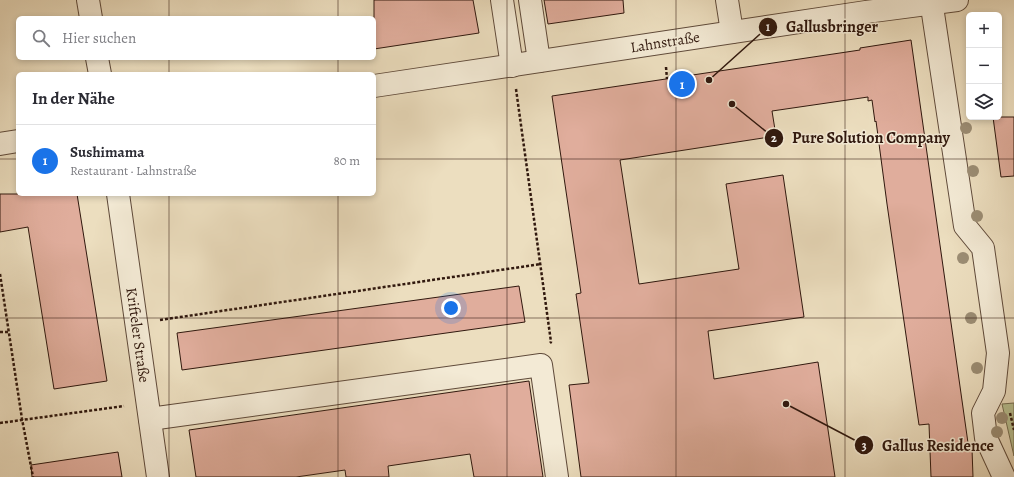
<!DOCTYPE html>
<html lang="de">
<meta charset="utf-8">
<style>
:root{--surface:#fff;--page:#f2f2f3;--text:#2b2b33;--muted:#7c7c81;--line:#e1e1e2;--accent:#1a73e8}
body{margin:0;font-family:Alegreya,serif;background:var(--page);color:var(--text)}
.controls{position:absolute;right:12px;top:12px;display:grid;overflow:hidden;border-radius:6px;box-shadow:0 2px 6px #0003}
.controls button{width:36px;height:36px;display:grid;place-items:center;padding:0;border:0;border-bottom:1px solid var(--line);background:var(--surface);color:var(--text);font:20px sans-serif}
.you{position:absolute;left:451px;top:308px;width:14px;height:14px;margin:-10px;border:3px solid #fff;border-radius:50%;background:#1a73e8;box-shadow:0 0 0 6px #1a73e833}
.badge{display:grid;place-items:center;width:26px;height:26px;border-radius:50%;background:var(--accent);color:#fff;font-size:13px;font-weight:700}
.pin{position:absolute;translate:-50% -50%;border:2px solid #fff;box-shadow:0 1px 4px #0006}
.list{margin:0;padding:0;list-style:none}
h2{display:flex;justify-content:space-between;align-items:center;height:52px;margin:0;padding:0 16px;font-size:17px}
h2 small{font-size:13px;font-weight:400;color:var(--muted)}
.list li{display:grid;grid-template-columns:26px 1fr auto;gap:12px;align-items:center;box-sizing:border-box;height:72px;padding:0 16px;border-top:1px solid var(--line)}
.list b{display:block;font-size:15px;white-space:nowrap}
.list p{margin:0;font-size:13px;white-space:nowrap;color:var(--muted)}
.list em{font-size:13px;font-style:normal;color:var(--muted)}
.icon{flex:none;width:22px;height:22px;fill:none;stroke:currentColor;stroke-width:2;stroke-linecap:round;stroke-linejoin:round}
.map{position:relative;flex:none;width:1014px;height:477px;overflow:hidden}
.search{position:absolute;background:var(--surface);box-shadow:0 2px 6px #0003;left:16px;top:16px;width:360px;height:44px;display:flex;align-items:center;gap:10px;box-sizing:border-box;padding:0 14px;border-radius:6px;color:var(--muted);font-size:15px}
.panel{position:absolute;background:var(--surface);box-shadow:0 2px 6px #0003;left:16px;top:72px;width:360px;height:124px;border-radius:6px}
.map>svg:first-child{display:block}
.green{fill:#b8c192;stroke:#746c50}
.building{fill:#e0ad9c;stroke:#30180e}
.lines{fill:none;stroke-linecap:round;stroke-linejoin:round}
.minor-casing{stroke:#5f4a3a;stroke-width:24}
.path{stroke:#30180e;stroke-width:2.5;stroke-dasharray:3 2;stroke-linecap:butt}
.minor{stroke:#f3ead5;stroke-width:22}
.tree{fill:#9b8d74}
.grid{fill:none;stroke:#30180e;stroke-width:1;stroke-opacity:0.55}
.labels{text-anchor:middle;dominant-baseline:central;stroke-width:3;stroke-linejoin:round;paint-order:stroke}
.street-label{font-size:15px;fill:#30180e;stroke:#f3ead5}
.leader{fill:none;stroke:#30180e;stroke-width:1.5}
.callout-dot{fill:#30180e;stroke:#f3ead5;stroke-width:1.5}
.mark-label{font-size:12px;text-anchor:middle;font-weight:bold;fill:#fff}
.callout-label{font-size:16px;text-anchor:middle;font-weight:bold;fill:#30180e;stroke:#f3ead5;stroke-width:3;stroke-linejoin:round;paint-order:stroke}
</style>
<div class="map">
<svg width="1014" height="477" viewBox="0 0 1014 477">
<rect width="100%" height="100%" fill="#ecdebf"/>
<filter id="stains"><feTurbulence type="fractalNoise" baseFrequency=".005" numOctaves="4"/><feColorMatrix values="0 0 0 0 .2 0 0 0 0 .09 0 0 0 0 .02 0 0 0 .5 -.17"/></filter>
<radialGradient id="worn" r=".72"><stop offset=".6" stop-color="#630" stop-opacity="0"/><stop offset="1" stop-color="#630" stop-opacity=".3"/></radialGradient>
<path class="green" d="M1014 403V456L1002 404Z"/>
<g class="building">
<path d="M374 0H473L479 33 374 49Z"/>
<path d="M544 0H623L624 13 548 24Z"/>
<path d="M911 40 969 450 972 449 973 477H931L929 424 919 425 887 204 876 121 875 122 872 100 868 101V97L772 111 776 136 620 160 639 284 739 269 726 184 783 175 804 317 708 331 714 379 818 362 835 477H581L569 385 589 383 576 294 581 293 552 96 860 50V48Z"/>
<path d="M993 117H1014V176L1001 177Z"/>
<path d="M0 194H77L107 381 54 389 28 227 0 232Z"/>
<path d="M519 286 525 322 182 370 177 333Z"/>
<path d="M529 381 543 477H474L470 454 388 466 389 477H346L345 470 296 477H196L189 430Z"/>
<path d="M118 452 122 477H32L31 465Z"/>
</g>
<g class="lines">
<g class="minor-casing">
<g id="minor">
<path d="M88 0 91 18"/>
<path d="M502 0 512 66"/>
<path d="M530 0 539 61"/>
<path d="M727 0 732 32"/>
<path d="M931 0 965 226 983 248 998 353 994 391 983 413 986 438 1004 477"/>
<path d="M97 58 100 74"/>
<path d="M374 86 866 12 957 0"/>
<path d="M0 144 18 141"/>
<path d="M118 194 158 477"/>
<path d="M150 419 541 365 557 477"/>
</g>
</g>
<g class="path">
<path d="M666 67 667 79"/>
<path d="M516 89 551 342 550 343"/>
<path d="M0 274 22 419 33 477"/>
<path d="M160 320 541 264"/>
<path d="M0 332H9"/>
<path d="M1010 413 1014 430"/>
<path d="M0 423 124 406"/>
</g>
<use href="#minor" class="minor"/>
</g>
<g class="tree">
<circle cx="966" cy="128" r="6"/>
<circle cx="973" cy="171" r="6"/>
<circle cx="977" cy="216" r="6"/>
<circle cx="963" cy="258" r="6"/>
<circle cx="971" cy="318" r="6"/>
<circle cx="977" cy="368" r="6"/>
<circle cx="1002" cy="418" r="6"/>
<circle cx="997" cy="432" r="6"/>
</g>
<path class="grid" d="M169 0V18M338 0V18M507 0V477M676 0V477M845 0V477M169 58V74M338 58V74M0 159H18M374 159H1014M169 194V477M338 194V477M0 318H1014"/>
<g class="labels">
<g class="street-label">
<text transform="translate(665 42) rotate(-9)">Lahnstraße</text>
<text transform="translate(138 335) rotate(82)">Krifteler Straße</text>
</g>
</g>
<path class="leader" d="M709 80L768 27M732 104L774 138M786 404L864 445"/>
<g class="callout-dot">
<circle cx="709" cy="80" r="4"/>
<circle cx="732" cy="104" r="4"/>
<circle cx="786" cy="404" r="4"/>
<circle cx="768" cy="27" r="10"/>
<circle cx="774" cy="138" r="10"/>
<circle cx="864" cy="445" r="10"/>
</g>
<g class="mark-label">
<text x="768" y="31">1</text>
<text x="774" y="142">2</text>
<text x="864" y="450">3</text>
</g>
<g class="callout-label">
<text x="832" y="32">Gallusbringer</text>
<text x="871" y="143">Pure Solution Company</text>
<text x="938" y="451">Gallus Residence</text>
</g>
<rect width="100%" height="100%" filter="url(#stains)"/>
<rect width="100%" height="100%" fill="url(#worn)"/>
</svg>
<div class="controls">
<button>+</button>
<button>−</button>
<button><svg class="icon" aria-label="layers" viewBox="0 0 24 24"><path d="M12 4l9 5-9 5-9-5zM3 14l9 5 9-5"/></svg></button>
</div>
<div class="you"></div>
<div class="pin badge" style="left:682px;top:84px">1</div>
<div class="search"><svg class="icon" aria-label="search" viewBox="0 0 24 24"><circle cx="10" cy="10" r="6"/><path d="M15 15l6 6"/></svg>Hier suchen</div>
<section class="panel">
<h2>In der Nähe<small></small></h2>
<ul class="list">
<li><span class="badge">1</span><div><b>Sushimama</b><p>Restaurant · Lahnstraße</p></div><em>80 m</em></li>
</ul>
</section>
</div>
